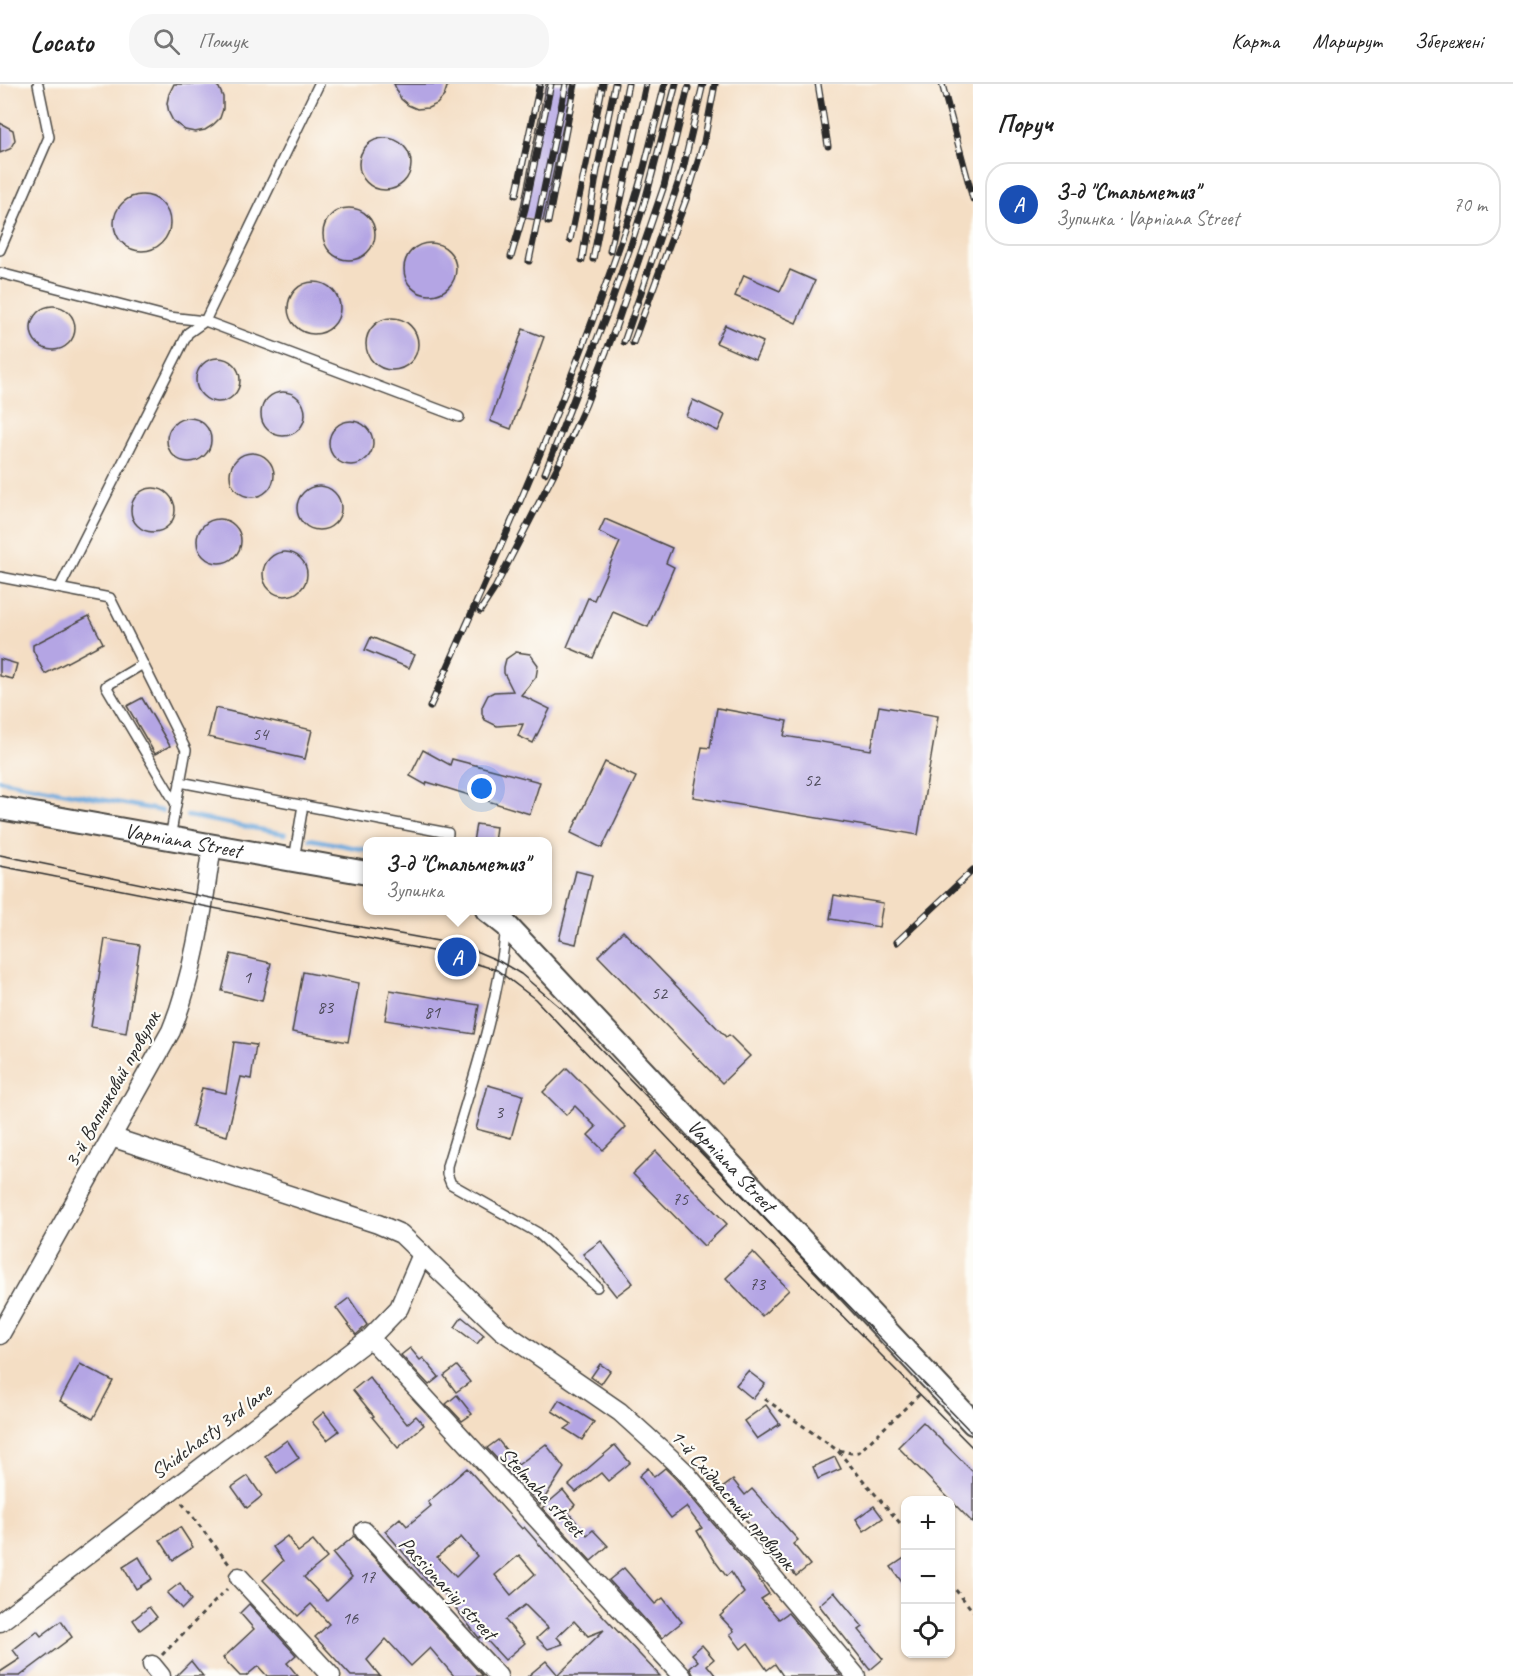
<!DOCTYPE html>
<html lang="uk">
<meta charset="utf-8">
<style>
:root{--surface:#fff;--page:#f6f6f6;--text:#222;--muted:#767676;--line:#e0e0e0;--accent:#b5179e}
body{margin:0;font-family:Caveat,sans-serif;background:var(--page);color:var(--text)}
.controls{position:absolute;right:18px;bottom:18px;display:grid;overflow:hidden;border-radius:12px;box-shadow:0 2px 4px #0004}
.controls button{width:54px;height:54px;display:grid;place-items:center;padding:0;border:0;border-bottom:2px solid var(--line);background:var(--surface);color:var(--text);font:30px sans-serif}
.you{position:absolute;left:482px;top:705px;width:21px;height:21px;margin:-15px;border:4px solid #fff;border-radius:50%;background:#1a73e8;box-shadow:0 0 0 9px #1a73e833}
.badge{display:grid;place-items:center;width:39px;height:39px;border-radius:50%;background:var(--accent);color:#fff;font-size:20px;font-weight:700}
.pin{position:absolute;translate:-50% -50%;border:3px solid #fff;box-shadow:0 2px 6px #0006}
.popup{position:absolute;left:363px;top:753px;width:189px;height:78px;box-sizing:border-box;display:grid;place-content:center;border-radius:12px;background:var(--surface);filter:drop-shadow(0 2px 4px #0005);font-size:20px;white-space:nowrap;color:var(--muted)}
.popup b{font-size:22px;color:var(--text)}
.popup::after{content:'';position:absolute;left:50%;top:100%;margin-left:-12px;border:12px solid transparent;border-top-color:var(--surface)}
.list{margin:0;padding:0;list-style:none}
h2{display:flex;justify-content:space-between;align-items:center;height:78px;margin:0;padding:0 24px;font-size:26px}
h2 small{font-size:20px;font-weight:400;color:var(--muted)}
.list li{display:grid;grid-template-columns:39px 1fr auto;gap:18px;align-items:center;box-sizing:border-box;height:84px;margin:0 12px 12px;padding:0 12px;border:2px solid var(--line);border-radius:24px}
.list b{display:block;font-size:22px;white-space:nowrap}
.list p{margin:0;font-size:20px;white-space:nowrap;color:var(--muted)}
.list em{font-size:20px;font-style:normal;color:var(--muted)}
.icon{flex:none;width:33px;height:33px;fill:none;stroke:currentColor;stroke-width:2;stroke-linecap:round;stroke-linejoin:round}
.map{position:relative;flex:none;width:973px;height:1592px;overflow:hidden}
header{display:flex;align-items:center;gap:36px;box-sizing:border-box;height:84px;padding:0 30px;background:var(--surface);border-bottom:2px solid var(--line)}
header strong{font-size:28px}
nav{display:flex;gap:33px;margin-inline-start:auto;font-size:21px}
.search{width:420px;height:54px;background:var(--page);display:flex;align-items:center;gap:15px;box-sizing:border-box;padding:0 21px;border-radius:24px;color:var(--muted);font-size:22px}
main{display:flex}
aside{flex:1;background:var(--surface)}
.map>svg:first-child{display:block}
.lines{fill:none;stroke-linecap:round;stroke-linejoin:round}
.stream{stroke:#69a6db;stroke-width:4.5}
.building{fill:#b4a5e4;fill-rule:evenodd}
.service-casing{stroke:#494642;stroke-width:12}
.minor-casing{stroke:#494642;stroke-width:21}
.tertiary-casing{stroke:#494642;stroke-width:26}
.path{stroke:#494642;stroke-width:3;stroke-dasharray:4.5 4.5;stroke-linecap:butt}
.service{stroke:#fff;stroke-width:9}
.minor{stroke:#fff;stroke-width:18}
.tertiary{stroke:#fff;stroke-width:22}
.tram{stroke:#2b2b2b;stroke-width:1.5}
.rail-casing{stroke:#2b2b2b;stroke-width:7}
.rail{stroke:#fdfcf7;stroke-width:4.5;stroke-dasharray:14;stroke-linecap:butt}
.labels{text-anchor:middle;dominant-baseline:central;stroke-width:4.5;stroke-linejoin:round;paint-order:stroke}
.number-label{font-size:18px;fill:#4d4a59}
.street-label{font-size:21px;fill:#2b2b2b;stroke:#fdfcf7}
</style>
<header>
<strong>Locato</strong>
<div class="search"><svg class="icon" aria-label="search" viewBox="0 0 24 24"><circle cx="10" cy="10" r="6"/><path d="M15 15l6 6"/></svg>Пошук</div>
<nav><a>Карта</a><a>Маршрут</a><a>Збережені</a></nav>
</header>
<main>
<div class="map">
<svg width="973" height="1592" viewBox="0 0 973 1592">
<rect width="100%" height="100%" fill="#fdfcf7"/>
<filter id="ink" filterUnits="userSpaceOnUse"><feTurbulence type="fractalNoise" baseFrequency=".0167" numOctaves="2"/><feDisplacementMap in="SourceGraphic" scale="12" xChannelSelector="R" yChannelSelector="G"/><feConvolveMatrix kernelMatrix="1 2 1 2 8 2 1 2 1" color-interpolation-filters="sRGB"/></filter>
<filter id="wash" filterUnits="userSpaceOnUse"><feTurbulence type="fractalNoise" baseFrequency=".008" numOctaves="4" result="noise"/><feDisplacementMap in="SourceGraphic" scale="24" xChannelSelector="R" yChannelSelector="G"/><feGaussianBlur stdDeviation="1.35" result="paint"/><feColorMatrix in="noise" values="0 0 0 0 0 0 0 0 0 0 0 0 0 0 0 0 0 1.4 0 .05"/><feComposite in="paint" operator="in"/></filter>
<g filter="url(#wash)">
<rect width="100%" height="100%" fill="#f4dec4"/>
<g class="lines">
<g class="stream">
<path d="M0 696 162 727"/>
<path d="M187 732 285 750"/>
<path d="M310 755 367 766"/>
</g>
</g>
<g id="blocks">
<g class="building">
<path d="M174 0H215L219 4 223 13V25L220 34 213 41 205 46 195 48 185 46 173 37 169 29 167 19 169 10Z"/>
<path d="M394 0H448L444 12 437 20 428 24 417 25 408 21 401 15Z"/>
<path d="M546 0H572L543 137 519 133Z"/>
<path d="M0 39 13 46 15 56 10 65 0 69Z"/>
<circle cx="385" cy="80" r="26"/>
<circle cx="142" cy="139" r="28"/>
<circle cx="349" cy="150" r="26"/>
<circle cx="430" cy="185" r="26"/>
<path d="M790 186 815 197 796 239 735 212 744 191 780 207Z"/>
<circle cx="314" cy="224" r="26"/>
<circle cx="53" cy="244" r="22"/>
<circle cx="392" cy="260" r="26"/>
<path d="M725 241 763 258 755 276 716 259Z"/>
<path d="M523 245 544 253 511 345 490 337Z"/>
<circle cx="218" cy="296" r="22"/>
<circle cx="283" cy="330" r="22"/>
<path d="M693 316 725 331 718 347 686 332Z"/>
<circle cx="189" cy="356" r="22"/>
<circle cx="351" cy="359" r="22"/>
<circle cx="252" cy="391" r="22"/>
<circle cx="319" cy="424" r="22"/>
<circle cx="153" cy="426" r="22"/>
<circle cx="219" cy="457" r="22"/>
<path d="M605 435 672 464 666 479 674 483 648 543 613 528 593 574 567 563 588 514 594 516 620 458 599 448Z"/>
<circle cx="285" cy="490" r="22"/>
<path d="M89 532 103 559 45 590 33 566V561Z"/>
<path d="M371 553 415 571 409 584 365 566Z"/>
<path d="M516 568 530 570 538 581 536 593 521 611 550 625 533 659 518 652 523 640 497 642 485 636 482 630V623L488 611 494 608 513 607 504 589V583L506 575Z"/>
<path d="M0 575 17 580 13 595 0 592Z"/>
<path d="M142 614 170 662 155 670 127 622Z"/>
<path d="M879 622 938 632 918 751 693 713 702 663 710 664 717 624 787 637 784 652 871 666Z"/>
<path d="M215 624 312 646 305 675 208 653Z"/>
<path d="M423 666 450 681 452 675 540 698 530 730 427 698 426 701 410 692Z"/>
<path d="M605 678 636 693 602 764 571 749Z"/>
<path d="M476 740 496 743 494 758H473Z"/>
<path d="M576 787 592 791 576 860 559 856Z"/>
<path d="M834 811 883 819 879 843 830 835Z"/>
<path d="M623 847 726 953 729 951 750 972 722 999 598 872Z"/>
<path d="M105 855 140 861 126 949 91 943Z"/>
<path d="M231 870 271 879 262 917 222 907Z"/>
<path d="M303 888 359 899 348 958 292 948Z"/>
<path d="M390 906 479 921 474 950 385 936Z"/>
<path d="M234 958 256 961 251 995 241 993 227 1052 192 1043 202 1004 226 1009Z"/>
<path d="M567 984 626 1043 603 1066 588 1051 596 1043 575 1022 566 1031 543 1008Z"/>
<path d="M488 1001 523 1011 511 1054 476 1045Z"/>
<path d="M656 1067 727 1140 704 1162 633 1090Z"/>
<path d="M601 1157 633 1199 616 1212 583 1170Z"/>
<path d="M753 1168 789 1206 762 1232 726 1194Z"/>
<path d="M349 1214 367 1241 356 1251 336 1224Z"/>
<path d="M462 1233 484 1251 477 1260 455 1243Z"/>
<path d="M410 1264 420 1276 423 1274 439 1293 429 1301 401 1271Z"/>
<path d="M80 1280 113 1297 93 1335 60 1317Z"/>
<path d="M600 1280 610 1287 601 1300 591 1293Z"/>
<path d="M457 1282 470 1298 456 1308 444 1292Z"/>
<path d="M748 1287 765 1300 753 1315 736 1301Z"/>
<path d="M369 1293 407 1340 416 1332 424 1341 398 1364 372 1333 374 1332 353 1306Z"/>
<path d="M457 1311 472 1330 462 1337 446 1320Z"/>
<path d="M559 1316 594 1338 582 1356 565 1345 572 1340 552 1327Z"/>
<path d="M766 1321 780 1340 757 1355 744 1337Z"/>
<path d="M324 1328 339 1347 327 1356 312 1338Z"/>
<path d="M923 1338 973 1388V1439L898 1363Z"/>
<path d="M287 1356 299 1374 277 1389 265 1372Z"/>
<path d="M498 1356 518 1381 546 1360 564 1384 540 1421 487 1364Z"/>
<path d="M615 1361 630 1379 608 1397 601 1389 576 1408 569 1401Z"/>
<path d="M835 1373 841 1385 818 1395 813 1383Z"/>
<path d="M467 1384 522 1445 524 1443 538 1459 571 1498 660 1592H528L546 1577 558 1591 604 1546 588 1552 574 1537 557 1553 563 1560 548 1565 537 1554 548 1544 525 1521 505 1536 525 1559 505 1576 482 1551 479 1554 436 1499 432 1502 385 1447 400 1434 407 1442 431 1422 428 1418ZM461 1453 477 1472 456 1493 437 1473ZM519 1471 535 1490 511 1511 495 1491Z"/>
<path d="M648 1384 654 1393 665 1384 676 1395 756 1491 769 1510 761 1515 779 1535 788 1529 841 1592H783L775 1580 767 1586 748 1559 741 1565 730 1550 734 1547 720 1532 744 1509 731 1488 726 1492 715 1477 697 1447 702 1444 686 1423 671 1434 639 1392Z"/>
<path d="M248 1392 262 1412 247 1424 232 1403Z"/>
<path d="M733 1396 745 1411 752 1405 798 1456 793 1460 810 1481 796 1492 780 1471 777 1473 752 1444 721 1405Z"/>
<path d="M563 1406 575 1421 568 1428 587 1451 593 1446 608 1462 591 1477 542 1424Z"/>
<path d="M874 1422 883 1434 864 1447 856 1435Z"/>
<path d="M180 1443 193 1463 173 1476 160 1456Z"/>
<path d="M287 1452 298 1468 313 1457 327 1474 304 1493 327 1517 352 1493 333 1470 354 1452 483 1592H454L430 1564 411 1582 386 1555 367 1576 380 1592H351L315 1553 329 1540 311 1520 298 1532 263 1496 283 1477 273 1463Z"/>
<path d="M139 1473 152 1495 136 1505 123 1483Z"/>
<path d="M906 1473V1504L891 1483Z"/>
<path d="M624 1484 655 1520 663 1514 682 1538 662 1554 609 1496Z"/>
<path d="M180 1499 191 1516 182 1525 167 1509Z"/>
<path d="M834 1508 863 1543 859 1546 883 1575 870 1586 819 1521Z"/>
<path d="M249 1520 296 1571 287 1579 298 1592H267L258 1582 246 1592H240L223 1574 254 1545 240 1529Z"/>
<path d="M149 1523 157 1533 140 1546 133 1536Z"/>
<path d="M61 1537 72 1553 20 1592H0V1588L20 1575 13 1566 37 1547 41 1552Z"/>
<path d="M702 1561 714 1575 707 1581 716 1592H694L690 1584 698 1577 692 1570Z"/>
<path d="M191 1577 203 1592H176Z"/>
</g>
</g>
</g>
<g filter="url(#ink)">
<use href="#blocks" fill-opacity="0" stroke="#494642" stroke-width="1.5"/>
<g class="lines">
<g class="service-casing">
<g id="service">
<path d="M0 166 49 53 38 0"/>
<path d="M0 189 169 233 205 237 459 333"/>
<path d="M0 493 110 514 186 666 170 754"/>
<path d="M60 503 188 249 205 237 319 0"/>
<path d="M143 580 106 602 176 720"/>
<path d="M180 698 448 749 447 758"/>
<path d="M294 776 303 721"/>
<path d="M506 843C498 925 470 1004 447 1082V1090L451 1100 538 1149 597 1203"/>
</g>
</g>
<g class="minor-casing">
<g id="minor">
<path d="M111 1053 378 1140 401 1150 501 1246 620 1328 663 1367 684 1387 856 1592"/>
<path d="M0 1251 171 947C195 888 203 824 212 761"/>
<path d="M370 1254 682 1592"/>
<path d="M364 1447 498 1592"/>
<path d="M239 1493 331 1592"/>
<path d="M0 1538 370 1254 399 1224 422 1170"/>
<path d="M152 1581 161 1592"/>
</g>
</g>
<g class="tertiary-casing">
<g id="tertiary">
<path id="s1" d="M0 724 367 789"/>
<path id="s2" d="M487 826 506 841 973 1339"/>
</g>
</g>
<g class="path">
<path d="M765 1315 837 1366 906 1446"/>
<path d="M839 1366 851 1369 859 1368 920 1310"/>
<path d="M182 1419 229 1480"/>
<path d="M950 1499 973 1527"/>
<path d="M162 1571 227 1505"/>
</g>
<use href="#service" class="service"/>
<use href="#minor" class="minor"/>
<use href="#tertiary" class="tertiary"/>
<g class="tram">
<path d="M0 771 284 829 438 857 478 868 499 877 521 890 562 925 973 1350"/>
<path d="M0 782 437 868 497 886 535 915 709 1097 973 1364"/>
</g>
<g class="rail-casing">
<g id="rail">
<path d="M818 0 828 62"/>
<path d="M942 0 973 115"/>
<path d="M516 111 540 0"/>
<path d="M548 138 575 0"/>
<path d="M570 156 603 0"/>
<path d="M610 167 646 0"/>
<path d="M511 173 525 125 551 0"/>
<path d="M593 175 628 0"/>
<path d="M582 176 597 87 615 0"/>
<path d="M529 177 566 0"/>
<path d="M624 258 683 85 703 0"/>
<path d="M633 259 687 113 704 58 715 0"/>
<path d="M545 389 608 227 631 161 645 117 676 0"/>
<path d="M480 527 495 504 561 376 586 320 615 245 664 102 688 4"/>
<path d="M430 623C501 464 571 305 627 140 643 95 653 47 665 0"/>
<path d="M897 858 973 786"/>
</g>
</g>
<use href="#rail" class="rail"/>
</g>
</g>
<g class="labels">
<g class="number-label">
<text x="260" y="650">54</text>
<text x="812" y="696">52</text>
<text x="247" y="893">1</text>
<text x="659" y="909">52</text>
<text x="325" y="923">83</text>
<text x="432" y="928">81</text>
<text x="499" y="1028">3</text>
<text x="680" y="1115">75</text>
<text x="757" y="1200">73</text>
<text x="367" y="1493">17</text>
<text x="350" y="1534">16</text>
</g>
<g class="street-label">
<text stroke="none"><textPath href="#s1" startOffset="186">Vapniana Street</textPath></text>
<text transform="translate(112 1005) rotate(-61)">3-й Вапняковий провулок</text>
<text stroke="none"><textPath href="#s2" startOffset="354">Vapniana Street</textPath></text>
<text transform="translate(211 1347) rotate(-37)">Shidchasty 3rd lane</text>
<text transform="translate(542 1408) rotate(47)">Stelmaha street</text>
<text transform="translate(733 1415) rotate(49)">1-й Східчастий провулок</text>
<text transform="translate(448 1504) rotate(47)">Passionariyi street</text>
</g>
</g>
</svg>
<div class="controls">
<button>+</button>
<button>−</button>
<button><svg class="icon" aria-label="locate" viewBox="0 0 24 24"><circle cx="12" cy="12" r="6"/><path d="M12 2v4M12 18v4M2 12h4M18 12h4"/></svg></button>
</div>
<div class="you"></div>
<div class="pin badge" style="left:457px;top:873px;background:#1a4fb4">A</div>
<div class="popup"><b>З-д &quot;Стальметиз&quot;</b>Зупинка</div>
</div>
<aside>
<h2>Поруч<small></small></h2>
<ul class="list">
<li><span class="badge" style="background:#1a4fb4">A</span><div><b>З-д &quot;Стальметиз&quot;</b><p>Зупинка · Vapniana Street</p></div><em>70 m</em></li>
</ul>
</aside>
</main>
